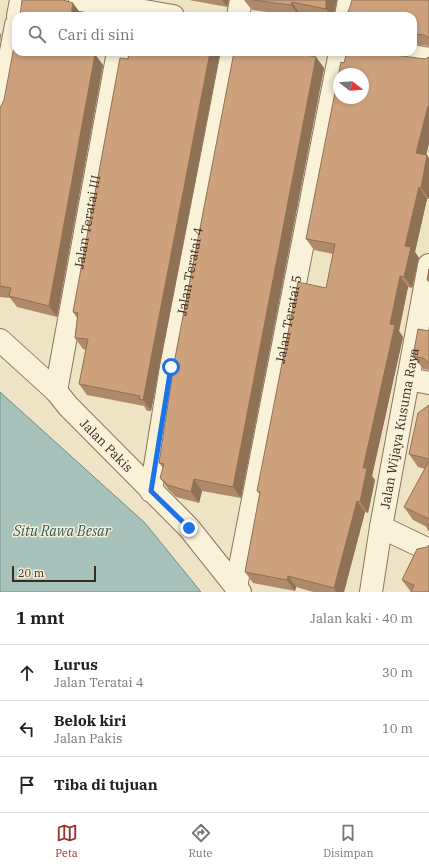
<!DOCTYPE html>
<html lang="id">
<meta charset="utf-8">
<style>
:root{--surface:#fff;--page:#f2f2f2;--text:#222;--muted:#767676;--line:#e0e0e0;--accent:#98302b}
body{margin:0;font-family:"IBM Plex Serif",serif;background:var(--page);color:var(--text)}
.compass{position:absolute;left:333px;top:68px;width:36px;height:36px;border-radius:50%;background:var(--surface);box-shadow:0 2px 6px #0003;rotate:107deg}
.scale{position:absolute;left:12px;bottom:10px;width:84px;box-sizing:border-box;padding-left:4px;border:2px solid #392d1f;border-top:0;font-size:11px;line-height:14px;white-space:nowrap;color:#392d1f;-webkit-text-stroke:3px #f6eed5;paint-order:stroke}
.stop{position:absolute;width:12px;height:12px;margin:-9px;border:3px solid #1a73e8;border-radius:50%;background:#fff}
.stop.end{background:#1a73e8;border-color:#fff;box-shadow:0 1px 4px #0008}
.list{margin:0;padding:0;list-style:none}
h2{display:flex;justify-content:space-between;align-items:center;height:52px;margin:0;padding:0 16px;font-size:17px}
h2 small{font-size:13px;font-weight:400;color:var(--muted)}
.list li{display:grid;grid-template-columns:26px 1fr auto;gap:12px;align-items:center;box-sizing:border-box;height:56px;padding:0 16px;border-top:1px solid var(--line)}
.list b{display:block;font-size:15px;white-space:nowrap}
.list p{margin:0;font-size:13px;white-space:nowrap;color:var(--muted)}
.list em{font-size:13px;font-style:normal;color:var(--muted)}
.icon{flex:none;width:22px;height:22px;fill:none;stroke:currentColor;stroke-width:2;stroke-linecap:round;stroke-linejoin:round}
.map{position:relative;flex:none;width:429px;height:592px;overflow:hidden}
.search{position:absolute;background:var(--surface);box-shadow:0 2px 6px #0003;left:12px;right:12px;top:12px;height:44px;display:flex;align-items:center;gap:10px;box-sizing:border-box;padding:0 14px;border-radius:12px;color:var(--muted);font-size:15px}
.sheet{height:220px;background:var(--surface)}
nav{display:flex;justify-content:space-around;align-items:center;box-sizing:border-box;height:56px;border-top:1px solid var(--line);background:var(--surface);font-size:11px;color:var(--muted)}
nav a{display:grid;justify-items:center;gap:2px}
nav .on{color:var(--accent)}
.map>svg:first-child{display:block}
.water{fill:#a7c2bb;stroke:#6d9089}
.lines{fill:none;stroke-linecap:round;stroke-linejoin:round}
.street-casing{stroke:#89765b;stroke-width:24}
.street{stroke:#f9f1d8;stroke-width:22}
.wall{fill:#af8a6a}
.shaded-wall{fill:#8f7156}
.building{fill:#cca17b;stroke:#8f7156;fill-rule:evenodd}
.route{stroke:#1a73e8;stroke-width:5}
.labels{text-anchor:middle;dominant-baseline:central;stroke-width:3;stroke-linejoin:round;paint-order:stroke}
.street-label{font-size:13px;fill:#392d1f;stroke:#f6eed5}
.water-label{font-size:14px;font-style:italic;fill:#2e5959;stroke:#f6eed5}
</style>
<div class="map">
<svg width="429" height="592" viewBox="0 0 429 592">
<rect width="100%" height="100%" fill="#eee4c5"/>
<path class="water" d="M0 392 145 523 201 592H0Z"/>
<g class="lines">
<g class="street-casing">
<g id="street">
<path d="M80 0 173 16"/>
<path d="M18 16 21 0"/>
<path d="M238 16 241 0"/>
<path d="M346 16 349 0"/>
<path d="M390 52 429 59"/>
<path d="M0 109 16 25"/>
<path id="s1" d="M0 340 56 391 68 406 189 528 240 592"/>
<path d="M408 379 429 383"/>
<path id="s2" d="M56 391 118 52"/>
<path id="s3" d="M151 491 171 367 232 52"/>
<path d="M381 527 429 550"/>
<path id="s4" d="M236 587 340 52"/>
<path id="s5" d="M371 592 381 527 429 265"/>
</g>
</g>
<use href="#street" class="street"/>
</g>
<g class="wall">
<path d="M189 0H229L227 7Z"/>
<path d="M244 0H337L334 14V16H311L300 14 299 16 252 10Z"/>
<path d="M429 0V46L413 44V16L350 7Z"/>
<path d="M129 52H220L151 411H147L144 406 87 395 79 384 86 350 83 349 75 338 77 318 73 312Z"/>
<path d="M380 53 425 59 429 57V143L426 155 429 158V199H427L415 252 419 258 412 288 408 287 399 331 403 337 372 476 375 480 368 513 365 512 344 592H313L296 587 295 591 253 583 245 572 260 495 257 491 326 288 333 254 314 250 306 239 344 63Z"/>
<path d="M289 54 316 57 324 68 241 498 202 491 199 503 176 497 168 489 160 478 163 468 159 463Z"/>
<path d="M103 65 57 317 17 307 10 298 0 297V107L1 106 4 100Z"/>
<path d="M429 331V370L423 369 413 356Z"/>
<path d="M429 405V531L427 527 413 520 404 507 425 469 418 467 409 454Z"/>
<path d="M427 547 429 592H411L402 580Z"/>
</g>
<g class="shaded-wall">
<path d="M222 0H229L227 7Z"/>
<path d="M326 0H337L334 14V16H331L326 9Z"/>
<path d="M292 2 300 14 299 16 291 5Z"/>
<path d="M73 3 81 14V16H71Z"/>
<path d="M0 33 1 35 0 42Z"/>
<path d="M210 52H220L151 411 143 400Z"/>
<path d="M95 54 103 65 57 317 49 306Z"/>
<path d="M316 57 324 68 241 498 233 487Z"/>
<path d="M428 106 429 108V143L424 164 416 153Z"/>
<path d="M427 155 429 158V199L421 188Z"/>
<path d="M419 187 427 199 415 252 419 258 412 288 404 277 405 246Z"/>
<path d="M400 276 408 287 399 331 403 337 372 476 375 480 368 513 360 502 363 468 390 324Z"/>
<path d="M194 479 202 491 199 503 191 492Z"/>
<path d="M357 501 365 512 344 592H336L334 588Z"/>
<path d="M288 576 296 587 295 591 287 580Z"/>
</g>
<g class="building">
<path d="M22 0H63L73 3 71 16H20Z"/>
<path d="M252 0H326V9L292 2 291 5Z"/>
<path d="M352 0H429V38L424 35 413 34V16H346L350 7Z"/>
<path d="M16 36V52H83L95 54 49 306 9 296 11 288 0 286V107L1 106 4 100Z"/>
<path d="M129 52H210L143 400 139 399 140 396 79 384 88 339 75 338 78 313 73 312 120 58 128 59Z"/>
<path d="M234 52H282L289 54 290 52H292L316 57 233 487 194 479 191 492 168 485 160 478 164 464 159 463 175 358Z"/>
<path d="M347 52H378L380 53 425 59 429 57V106H428L416 153 427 155 421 188 419 187 405 246 411 247 404 277 400 276 390 324 395 325 363 468H367L360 502 357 501 334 588 288 576 287 580 245 572 260 492 257 491 298 282 326 288 335 244 306 239 341 62 344 63ZM339 74H363V98H339Z"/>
<path d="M429 269V281L427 280Z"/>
<path d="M418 329 429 331V363L423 358 413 356Z"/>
<path d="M429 405V459L409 454 418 413Z"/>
<path d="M429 461V519L404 507Z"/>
<path d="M429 523V531L427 527Z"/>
<path d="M429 545V592H411L414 585 402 580 417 549 427 547Z"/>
</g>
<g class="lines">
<path class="route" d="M171 367 151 491 189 528"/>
</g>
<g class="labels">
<g class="street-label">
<text stroke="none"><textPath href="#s2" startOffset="172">Jalan Teratai III</textPath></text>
<text stroke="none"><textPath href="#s3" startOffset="223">Jalan Teratai 4</textPath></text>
<text stroke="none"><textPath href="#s4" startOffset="273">Jalan Teratai 5</textPath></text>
<text stroke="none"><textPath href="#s5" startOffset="166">Jalan Wijaya Kusuma Raya</textPath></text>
<text stroke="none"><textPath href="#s1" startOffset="150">Jalan Pakis</textPath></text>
</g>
<g class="water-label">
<text x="62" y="531">Situ Rawa Besar</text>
</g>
</g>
</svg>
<svg class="compass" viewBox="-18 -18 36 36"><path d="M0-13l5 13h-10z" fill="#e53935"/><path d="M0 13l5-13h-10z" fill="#767676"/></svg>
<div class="scale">20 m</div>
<div class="stop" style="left:171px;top:367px"></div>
<div class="stop end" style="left:189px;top:528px"></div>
<div class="search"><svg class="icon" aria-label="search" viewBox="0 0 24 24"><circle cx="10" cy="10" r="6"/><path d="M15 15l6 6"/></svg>Cari di sini</div>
</div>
<section class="sheet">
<h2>1 mnt<small>Jalan kaki · 40 m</small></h2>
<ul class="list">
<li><svg class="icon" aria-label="ahead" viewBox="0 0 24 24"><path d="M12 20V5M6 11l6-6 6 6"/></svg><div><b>Lurus</b><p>Jalan Teratai 4</p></div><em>30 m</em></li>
<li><svg class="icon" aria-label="left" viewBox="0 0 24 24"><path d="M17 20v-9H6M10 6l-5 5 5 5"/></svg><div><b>Belok kiri</b><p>Jalan Pakis</p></div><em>10 m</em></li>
<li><svg class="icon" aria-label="arrive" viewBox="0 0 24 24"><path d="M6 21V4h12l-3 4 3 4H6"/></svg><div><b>Tiba di tujuan</b></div></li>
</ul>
</section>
<nav>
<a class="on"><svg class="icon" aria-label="map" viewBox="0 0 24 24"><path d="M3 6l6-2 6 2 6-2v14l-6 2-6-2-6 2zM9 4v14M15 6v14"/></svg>Peta</a>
<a><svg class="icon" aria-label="directions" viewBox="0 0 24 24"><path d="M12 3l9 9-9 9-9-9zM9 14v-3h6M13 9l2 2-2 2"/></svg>Rute</a>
<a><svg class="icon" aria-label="saved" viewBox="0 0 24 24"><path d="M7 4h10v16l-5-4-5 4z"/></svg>Disimpan</a>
</nav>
